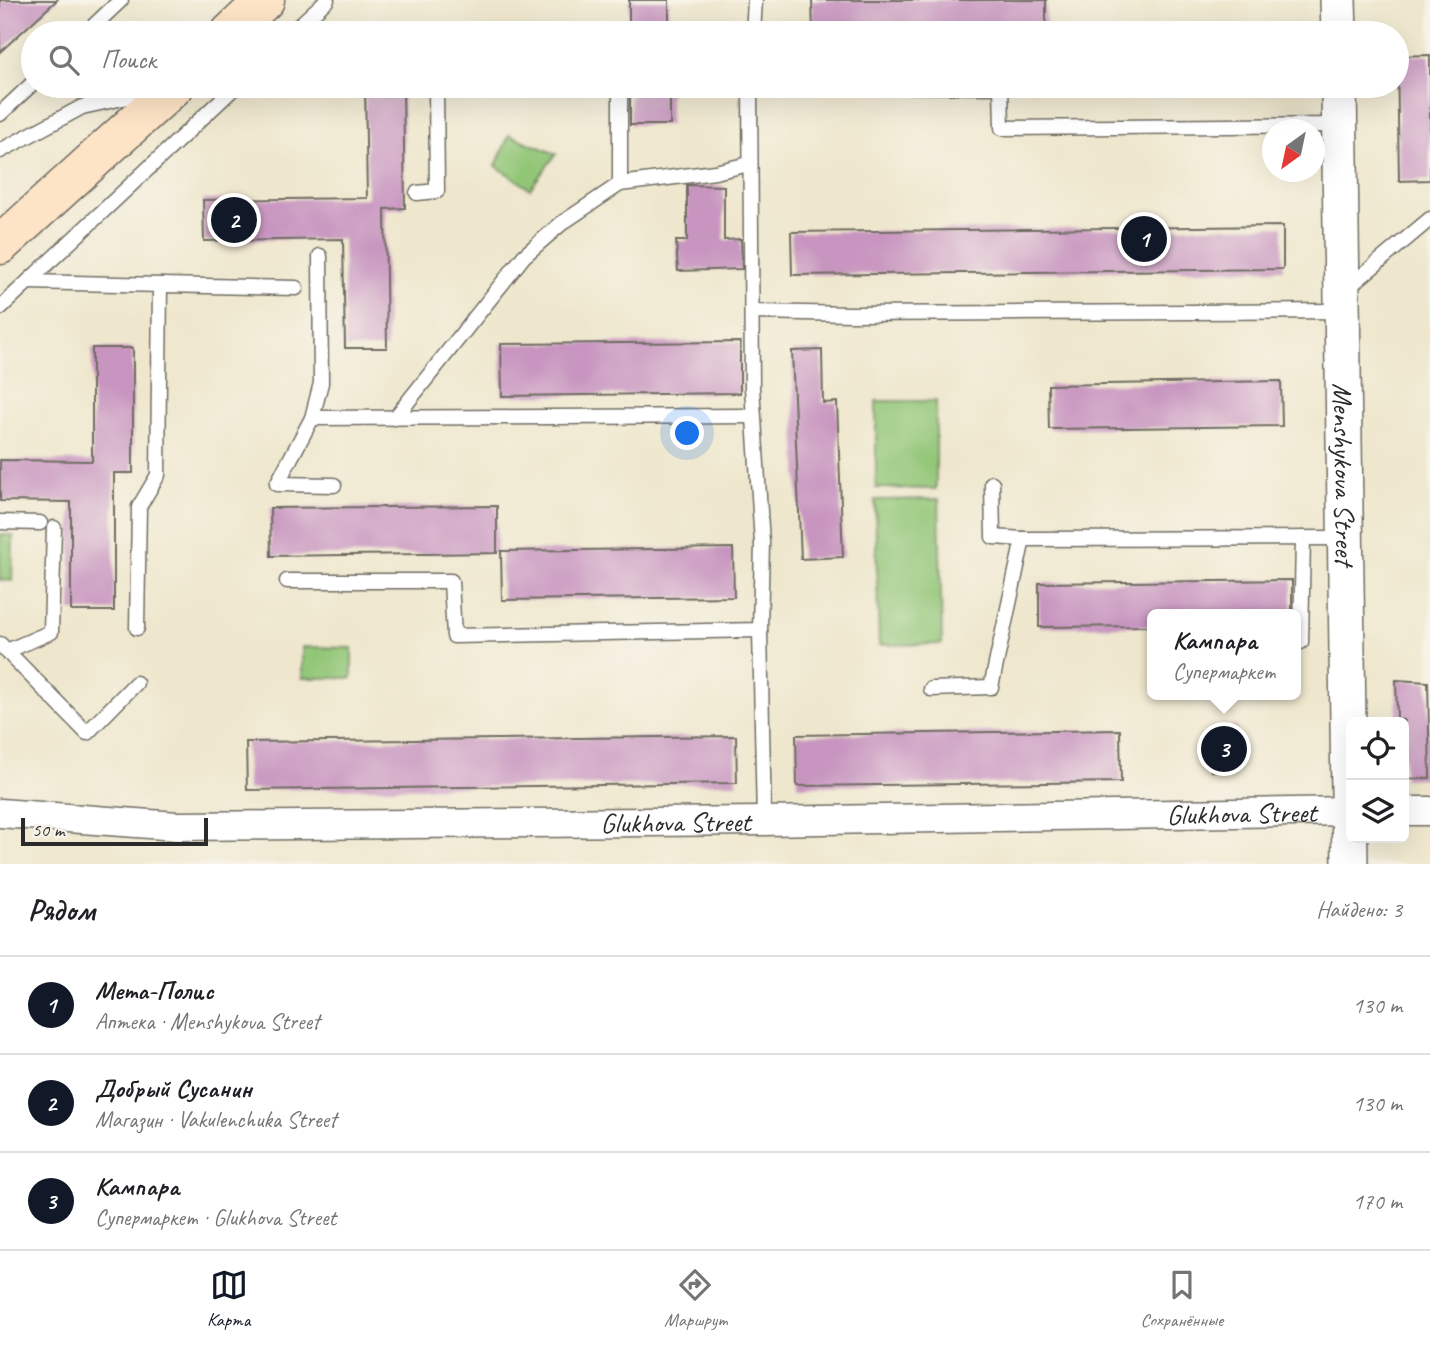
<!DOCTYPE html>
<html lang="ru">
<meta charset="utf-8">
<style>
:root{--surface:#fff;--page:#f6f6f6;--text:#202124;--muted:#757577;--line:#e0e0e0;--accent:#111827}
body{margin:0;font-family:Caveat,sans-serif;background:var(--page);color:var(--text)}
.controls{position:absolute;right:21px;bottom:21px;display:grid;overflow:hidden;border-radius:10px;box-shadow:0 7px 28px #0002}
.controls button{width:63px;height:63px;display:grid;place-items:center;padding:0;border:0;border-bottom:2px solid var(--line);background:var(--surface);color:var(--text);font:35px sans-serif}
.compass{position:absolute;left:1262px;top:119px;width:63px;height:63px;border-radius:50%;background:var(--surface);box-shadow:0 7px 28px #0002;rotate:213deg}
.scale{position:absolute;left:21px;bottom:18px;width:187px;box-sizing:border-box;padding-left:7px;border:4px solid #2b2b2b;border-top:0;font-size:19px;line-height:24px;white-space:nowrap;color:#2b2b2b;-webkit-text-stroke:5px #f7f3e8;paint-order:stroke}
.you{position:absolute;left:688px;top:434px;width:24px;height:24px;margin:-18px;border:5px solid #fff;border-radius:50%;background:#1a73e8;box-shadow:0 0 0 10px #1a73e833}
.badge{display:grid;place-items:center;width:46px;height:46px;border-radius:50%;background:var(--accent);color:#fff;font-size:23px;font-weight:700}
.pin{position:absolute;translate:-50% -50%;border:4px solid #fff;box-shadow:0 2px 7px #0006}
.popup{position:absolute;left:1147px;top:609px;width:154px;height:91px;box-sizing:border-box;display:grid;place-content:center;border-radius:10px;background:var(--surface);filter:drop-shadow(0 2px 5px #0005);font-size:23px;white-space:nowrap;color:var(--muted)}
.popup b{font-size:26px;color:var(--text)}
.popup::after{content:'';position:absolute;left:50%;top:100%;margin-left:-14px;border:14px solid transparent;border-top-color:var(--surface)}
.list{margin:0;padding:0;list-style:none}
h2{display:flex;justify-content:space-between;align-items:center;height:91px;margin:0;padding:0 28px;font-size:30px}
h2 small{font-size:23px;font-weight:400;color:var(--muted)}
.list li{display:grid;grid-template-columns:46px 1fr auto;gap:21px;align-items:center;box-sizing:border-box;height:98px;padding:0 28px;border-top:2px solid var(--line)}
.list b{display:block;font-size:26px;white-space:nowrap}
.list p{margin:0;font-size:23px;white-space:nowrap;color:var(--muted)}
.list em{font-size:23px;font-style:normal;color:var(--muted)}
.icon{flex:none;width:38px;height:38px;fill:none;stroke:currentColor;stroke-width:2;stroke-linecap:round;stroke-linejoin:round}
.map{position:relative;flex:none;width:1430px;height:864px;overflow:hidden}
.search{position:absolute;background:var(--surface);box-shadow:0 7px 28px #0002;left:21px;right:21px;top:21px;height:77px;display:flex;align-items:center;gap:18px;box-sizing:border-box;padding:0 24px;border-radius:38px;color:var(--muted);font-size:26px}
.sheet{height:385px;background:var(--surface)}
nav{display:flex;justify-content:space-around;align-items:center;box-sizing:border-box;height:98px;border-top:2px solid var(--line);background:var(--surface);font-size:19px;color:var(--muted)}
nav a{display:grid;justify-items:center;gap:4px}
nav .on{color:var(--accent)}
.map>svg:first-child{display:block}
.green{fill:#92c677;stroke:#5e7851;stroke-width:2}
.building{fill:#c895c0}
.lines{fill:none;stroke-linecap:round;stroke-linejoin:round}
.service-casing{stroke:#706d64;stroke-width:17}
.minor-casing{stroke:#706d64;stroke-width:31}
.tertiary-casing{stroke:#706d64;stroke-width:38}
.secondary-casing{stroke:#706d64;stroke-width:41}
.service{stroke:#fff;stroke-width:14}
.minor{stroke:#fff;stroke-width:28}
.tertiary{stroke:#fff;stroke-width:35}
.secondary{stroke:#fee4c6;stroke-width:38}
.labels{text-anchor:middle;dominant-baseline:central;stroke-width:7;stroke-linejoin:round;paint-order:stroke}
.street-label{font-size:28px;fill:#2b2b2b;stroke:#f7f3e8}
</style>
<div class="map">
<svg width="1430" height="864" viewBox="0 0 1430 864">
<rect width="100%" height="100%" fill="#f7f3e8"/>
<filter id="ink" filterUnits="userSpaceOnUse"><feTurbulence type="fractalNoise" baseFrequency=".0143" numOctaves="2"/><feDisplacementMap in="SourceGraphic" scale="14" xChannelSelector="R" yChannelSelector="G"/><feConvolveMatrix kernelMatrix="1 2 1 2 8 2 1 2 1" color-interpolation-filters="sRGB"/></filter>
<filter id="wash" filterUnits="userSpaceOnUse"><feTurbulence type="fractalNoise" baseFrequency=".00686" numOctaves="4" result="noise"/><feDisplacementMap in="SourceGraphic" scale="28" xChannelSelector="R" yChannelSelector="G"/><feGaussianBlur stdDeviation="1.57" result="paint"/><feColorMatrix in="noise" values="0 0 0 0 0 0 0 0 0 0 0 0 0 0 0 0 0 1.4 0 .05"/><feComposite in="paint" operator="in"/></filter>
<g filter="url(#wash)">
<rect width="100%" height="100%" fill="#efe7cd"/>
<g class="green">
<path d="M509 135 556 154 530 189 496 166Z"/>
<path d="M876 401H936V489L876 488Z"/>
<path d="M939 499 942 644 879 645 875 500Z"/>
<path d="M0 535H13L12 581 0 580Z"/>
<path d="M302 647 352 648V678H302Z"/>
</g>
<g id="blocks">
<g class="building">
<path d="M0 0H57L0 52Z"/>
<rect x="629" y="0" width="40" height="33"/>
<path d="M812 0H1046V33H813Z"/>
<path d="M1430 55V180L1399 181 1397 56Z"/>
<path d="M365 86H403L405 208 385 209 387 348H345L343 239 204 241 203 200 367 198Z"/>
<rect x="630" y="86" width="40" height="39"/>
<path d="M687 185 724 186V240L741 239 742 269 678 271 676 241H687Z"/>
<path d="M1283 226V269L792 275 791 232Z"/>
<path d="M740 342V393L502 396 501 344Z"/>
<path d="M92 348H133V473H114V611H71V502L0 501V460L92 461Z"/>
<path d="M822 350 823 403 837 402 843 557 801 559 792 351Z"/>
<path d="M1281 381 1282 426 1049 429 1048 385Z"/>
<path d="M497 506V553L271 556 270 508Z"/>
<path d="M733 548 734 597 502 600 501 551Z"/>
<path d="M1292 580V614H1152V626L1039 627V583Z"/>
<path d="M1396 680 1428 682 1430 778 1404 779V720L1397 719Z"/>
<path d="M1210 727H1237L1238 770 1211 771Z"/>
<path d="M1120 730 1121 782 797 786 796 735Z"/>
<path d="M736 736 737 783 247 790 246 742Z"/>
</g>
</g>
</g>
<g filter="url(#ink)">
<use href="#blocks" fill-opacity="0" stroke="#706d64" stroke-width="2"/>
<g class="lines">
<g class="service-casing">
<g id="service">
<path d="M304 22 320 33"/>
<path d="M86 33 121 0"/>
<path d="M291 33 327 0"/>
<path d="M753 33 755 0"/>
<path d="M620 86V184"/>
<path d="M909 86 1001 87 1002 128 1338 125"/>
<path d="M0 114 33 83"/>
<path d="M0 151 82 107 155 91"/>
<path d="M417 193 437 191 436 86"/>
<path d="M28 282 296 288"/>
<path d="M1345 290 1430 219"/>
<path d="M0 308 236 86"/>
<path d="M753 312 853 314 1342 311"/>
<path d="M312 418 321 383 320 256"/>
<path d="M395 418 524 256 562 223 620 184 715 172 749 164"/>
<path d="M992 483 993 537 1023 539"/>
<path d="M334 485 277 484 312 418 753 416"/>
<path d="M0 522 40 523"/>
<path d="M287 581H451L454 636 760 630 762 543 752 387 750 86"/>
<path d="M137 628 139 507 158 475 160 285"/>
<path d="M760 630 764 821"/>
<path d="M1301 642 1303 538"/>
<path d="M0 644 87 733 136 683"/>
<path d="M7 651 51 632 54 528"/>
<path d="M931 689 991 687 1023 539 1345 538"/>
</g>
</g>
<g class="minor-casing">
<g id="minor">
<path d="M1404 811H1430"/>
<path id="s1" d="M0 813 177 826 764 821 1351 811"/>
</g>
</g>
<g class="tertiary-casing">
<g id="tertiary">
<path d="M1338 0 1339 33"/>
<path id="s2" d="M1339 86 1350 864"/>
</g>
</g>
<g class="secondary-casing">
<g id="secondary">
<path d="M230 33 265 0"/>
<path d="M0 245 175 86"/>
</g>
</g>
<use href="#service" class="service"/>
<use href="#minor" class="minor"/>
<use href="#tertiary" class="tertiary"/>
<use href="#secondary" class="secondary"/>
</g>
</g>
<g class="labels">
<g class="street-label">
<text stroke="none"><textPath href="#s2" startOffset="388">Menshykova Street</textPath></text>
<text stroke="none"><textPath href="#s1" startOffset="1242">Glukhova Street</textPath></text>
<text stroke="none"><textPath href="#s1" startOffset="676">Glukhova Street</textPath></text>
</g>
</g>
</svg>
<div class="controls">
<button><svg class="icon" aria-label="locate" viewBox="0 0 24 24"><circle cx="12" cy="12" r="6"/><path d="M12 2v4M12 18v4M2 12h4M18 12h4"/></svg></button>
<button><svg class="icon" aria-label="layers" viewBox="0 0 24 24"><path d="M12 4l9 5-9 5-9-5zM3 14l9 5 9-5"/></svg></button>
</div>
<svg class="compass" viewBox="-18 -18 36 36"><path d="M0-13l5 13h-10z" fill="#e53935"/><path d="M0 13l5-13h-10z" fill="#757577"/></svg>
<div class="scale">50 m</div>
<div class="you"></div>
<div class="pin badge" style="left:1144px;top:239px">1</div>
<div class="pin badge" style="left:234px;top:220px">2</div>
<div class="pin badge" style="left:1224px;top:749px">3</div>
<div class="popup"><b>Кампара</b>Супермаркет</div>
<div class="search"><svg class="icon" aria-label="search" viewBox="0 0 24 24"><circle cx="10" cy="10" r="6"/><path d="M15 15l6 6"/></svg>Поиск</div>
</div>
<section class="sheet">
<h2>Рядом<small>Найдено: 3</small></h2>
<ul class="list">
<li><span class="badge">1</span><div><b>Мета-Полис</b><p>Аптека · Menshykova Street</p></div><em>130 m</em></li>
<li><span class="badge">2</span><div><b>Добрый Сусанин</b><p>Магазин · Vakulenchuka Street</p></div><em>130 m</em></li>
<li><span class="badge">3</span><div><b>Кампара</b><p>Супермаркет · Glukhova Street</p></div><em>170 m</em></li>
</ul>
</section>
<nav>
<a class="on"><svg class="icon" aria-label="map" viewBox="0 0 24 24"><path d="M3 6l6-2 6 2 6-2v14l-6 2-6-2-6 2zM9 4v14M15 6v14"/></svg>Карта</a>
<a><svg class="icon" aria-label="directions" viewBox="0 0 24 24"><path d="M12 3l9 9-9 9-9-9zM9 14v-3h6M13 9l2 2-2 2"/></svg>Маршрут</a>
<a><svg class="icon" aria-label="saved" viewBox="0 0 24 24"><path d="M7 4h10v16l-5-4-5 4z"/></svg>Сохранённые</a>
</nav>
